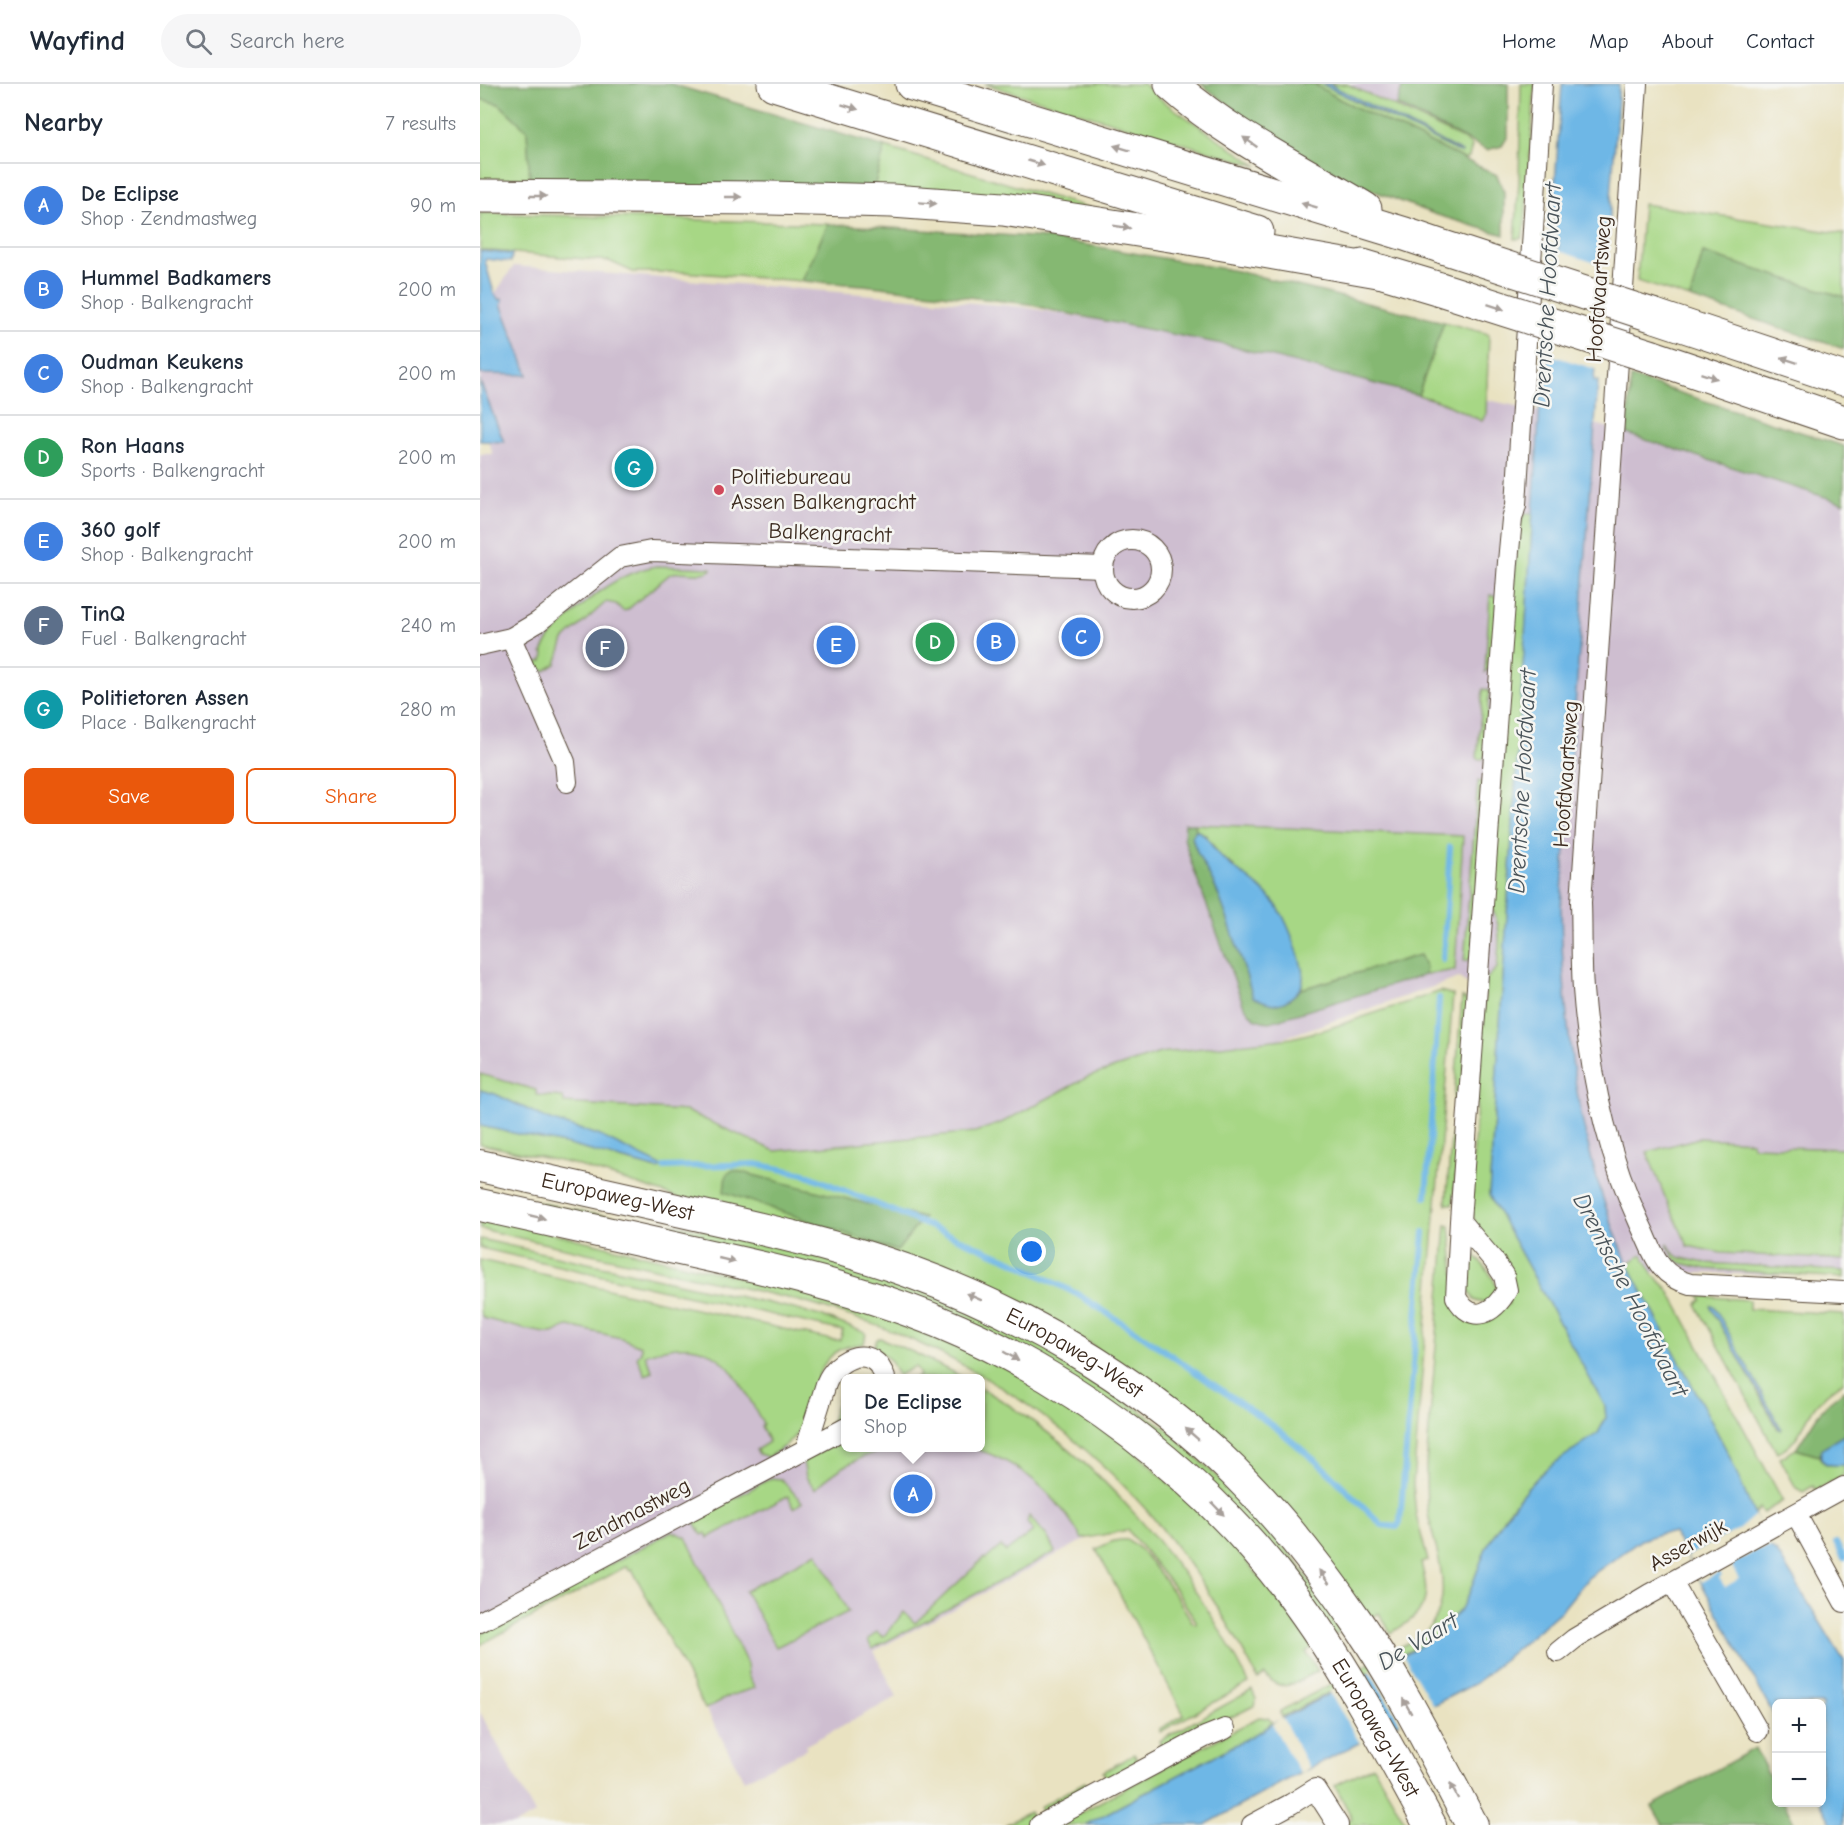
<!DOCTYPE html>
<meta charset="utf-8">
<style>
:root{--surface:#fff;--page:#f6f6f7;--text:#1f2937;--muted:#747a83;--line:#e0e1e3;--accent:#ea580c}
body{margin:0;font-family:"Comic Neue",sans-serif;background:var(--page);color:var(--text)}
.controls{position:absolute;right:18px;bottom:18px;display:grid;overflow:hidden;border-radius:9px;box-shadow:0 3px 9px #0003}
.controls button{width:54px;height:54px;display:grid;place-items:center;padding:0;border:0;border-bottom:2px solid var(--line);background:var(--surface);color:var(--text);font:30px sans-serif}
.you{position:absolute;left:552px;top:1168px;width:21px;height:21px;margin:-15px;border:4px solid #fff;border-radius:50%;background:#1a73e8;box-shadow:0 0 0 9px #1a73e833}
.badge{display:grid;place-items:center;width:39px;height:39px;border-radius:50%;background:var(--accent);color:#fff;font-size:20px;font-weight:700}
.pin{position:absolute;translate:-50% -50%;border:3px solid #fff;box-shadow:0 2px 6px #0006}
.popup{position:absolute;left:361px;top:1290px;width:144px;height:78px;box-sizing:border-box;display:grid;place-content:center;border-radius:9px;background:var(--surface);filter:drop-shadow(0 2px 4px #0005);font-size:20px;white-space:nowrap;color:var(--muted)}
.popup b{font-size:22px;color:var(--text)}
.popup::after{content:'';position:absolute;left:50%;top:100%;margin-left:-12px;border:12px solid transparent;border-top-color:var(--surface)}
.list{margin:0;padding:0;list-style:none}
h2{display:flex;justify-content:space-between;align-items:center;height:78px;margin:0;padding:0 24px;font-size:26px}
h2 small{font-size:20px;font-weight:400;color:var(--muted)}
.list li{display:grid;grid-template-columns:39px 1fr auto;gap:18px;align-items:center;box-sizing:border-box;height:84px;padding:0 24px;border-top:2px solid var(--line)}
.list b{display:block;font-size:22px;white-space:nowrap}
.list p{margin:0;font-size:20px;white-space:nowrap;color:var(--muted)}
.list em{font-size:20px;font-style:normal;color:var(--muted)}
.actions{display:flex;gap:12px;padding:18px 24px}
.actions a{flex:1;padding:14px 0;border:2px solid var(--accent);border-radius:9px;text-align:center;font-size:21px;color:var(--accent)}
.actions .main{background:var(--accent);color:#fff}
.icon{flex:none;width:33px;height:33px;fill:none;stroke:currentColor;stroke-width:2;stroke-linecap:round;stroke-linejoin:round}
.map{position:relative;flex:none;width:1364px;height:1741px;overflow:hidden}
header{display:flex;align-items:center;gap:36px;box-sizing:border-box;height:84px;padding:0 30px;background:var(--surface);border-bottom:2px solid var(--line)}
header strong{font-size:28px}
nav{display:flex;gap:33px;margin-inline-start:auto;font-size:21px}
.search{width:420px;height:54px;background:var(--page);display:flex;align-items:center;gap:15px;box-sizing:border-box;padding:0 21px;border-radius:33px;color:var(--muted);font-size:22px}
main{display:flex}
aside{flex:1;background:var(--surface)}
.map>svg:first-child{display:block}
.industrial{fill:#cebed0}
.green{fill:#a7d785;stroke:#718052;stroke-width:1.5;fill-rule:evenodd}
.forest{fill:#85b872;stroke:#607148;stroke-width:1.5}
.water{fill:#6eb7e6;stroke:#547082;stroke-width:1.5}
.pier{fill:#e9e2c1}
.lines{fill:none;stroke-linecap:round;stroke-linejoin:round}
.stream{stroke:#6eb7e6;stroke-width:6}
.minor-casing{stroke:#554636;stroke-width:22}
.primary-casing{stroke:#554636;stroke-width:34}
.motorway-casing{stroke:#554636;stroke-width:35}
.minor{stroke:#fff;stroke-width:20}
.primary{stroke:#fff;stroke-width:32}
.motorway{stroke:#fff;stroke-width:33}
.motorway-bridge-casing{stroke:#554636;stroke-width:35;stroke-linecap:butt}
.motorway-bridge{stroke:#fff;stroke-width:33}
.oneway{fill:#a79f9a}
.poi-dot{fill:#d1495b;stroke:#f6f6f2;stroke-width:2}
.labels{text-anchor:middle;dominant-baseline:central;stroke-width:5;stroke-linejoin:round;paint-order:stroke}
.street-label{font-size:22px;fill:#3b2a1e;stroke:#f6f6f2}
.poi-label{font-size:22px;fill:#3b2a1e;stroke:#f6f6f2;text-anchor:start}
.water-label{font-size:24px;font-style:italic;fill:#4a545a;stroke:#f6f6f2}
</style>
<header>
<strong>Wayfind</strong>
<div class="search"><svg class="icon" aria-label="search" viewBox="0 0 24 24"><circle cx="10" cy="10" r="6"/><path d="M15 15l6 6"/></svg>Search here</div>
<nav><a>Home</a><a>Map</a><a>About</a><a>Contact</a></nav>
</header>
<main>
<aside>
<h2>Nearby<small>7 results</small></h2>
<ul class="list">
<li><span class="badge" style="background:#3f7fe0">A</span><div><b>De Eclipse</b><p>Shop · Zendmastweg</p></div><em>90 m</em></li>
<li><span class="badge" style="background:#3f7fe0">B</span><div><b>Hummel Badkamers</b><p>Shop · Balkengracht</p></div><em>200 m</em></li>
<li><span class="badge" style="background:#3f7fe0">C</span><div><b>Oudman Keukens</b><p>Shop · Balkengracht</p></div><em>200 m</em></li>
<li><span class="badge" style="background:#2e9e5b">D</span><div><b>Ron Haans</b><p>Sports · Balkengracht</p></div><em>200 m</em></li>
<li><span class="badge" style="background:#3f7fe0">E</span><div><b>360 golf</b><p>Shop · Balkengracht</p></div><em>200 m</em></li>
<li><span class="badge" style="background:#5c6f8a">F</span><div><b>TinQ</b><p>Fuel · Balkengracht</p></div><em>240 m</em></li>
<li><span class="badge" style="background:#0f9aa8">G</span><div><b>Politietoren Assen</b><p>Place · Balkengracht</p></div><em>280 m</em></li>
</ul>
<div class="actions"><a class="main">Save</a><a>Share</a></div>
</aside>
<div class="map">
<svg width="1364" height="1741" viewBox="0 0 1364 1741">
<rect width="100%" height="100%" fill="#f6f6f2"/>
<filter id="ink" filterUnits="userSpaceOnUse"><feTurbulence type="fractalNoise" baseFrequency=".0167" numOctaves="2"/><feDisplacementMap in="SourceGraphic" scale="12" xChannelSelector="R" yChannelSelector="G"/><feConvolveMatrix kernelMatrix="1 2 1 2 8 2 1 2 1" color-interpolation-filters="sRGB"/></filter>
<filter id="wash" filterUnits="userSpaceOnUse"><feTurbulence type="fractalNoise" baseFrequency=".008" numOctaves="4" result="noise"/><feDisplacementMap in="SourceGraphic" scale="24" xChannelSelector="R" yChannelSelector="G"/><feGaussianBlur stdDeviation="1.35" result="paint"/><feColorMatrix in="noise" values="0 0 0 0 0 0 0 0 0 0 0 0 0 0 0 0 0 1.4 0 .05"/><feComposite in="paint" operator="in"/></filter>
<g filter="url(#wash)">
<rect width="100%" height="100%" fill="#e9e2c1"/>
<g class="industrial">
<path d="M868 0H1013L1012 41 967 53Z"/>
<path d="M34 182 543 223 719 254 1101 336 1364 409V1193L1137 1187 1084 964 979 894 564 1035 331 1097 0 1048V370H13L0 334V231Z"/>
<path d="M0 1210 224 1260 252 1275 291 1337 313 1380 366 1364H500L501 1326 627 1444 394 1567 417 1613 326 1661 327 1665 264 1696 145 1473 0 1550Z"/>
<path d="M0 1628 55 1730 35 1741H0Z"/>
</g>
<g class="green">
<path d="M505 0H664L684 18 778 82Z"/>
<path d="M834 0H842L906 33 849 0H867L985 56 992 62 989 73 984 75 861 16Z"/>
<path d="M1041 0H1055L1045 141 1042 154 1035 155 1039 96Z"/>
<path d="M0 15 19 20 47 46 50 96 0 95Z"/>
<path d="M405 63 643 134 392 110Z"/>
<path d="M1163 120 1364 150V213L1223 169 1210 214 1157 197Z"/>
<path d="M0 129 348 140 322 197 203 188H153L129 177 0 166Z"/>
<path d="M964 238 1009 250 1006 330 1002 337 964 319 938 311Z"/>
<path d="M1053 429 1009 1111 1125 1322 1126 1334 1118 1349 1066 1385 1047 1404 1024 1433 1006 1464 991 1504 981 1525 956 1552 937 1564H935L802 1633 800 1627 941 1552C980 1520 955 1469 948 1429 946 1413 946 1398 946 1382L966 1141 970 1142 978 1225 1029 1220 993 1133 990 1116 1006 895 1017 884C1019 861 1023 840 1009 820L1038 445 1044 430Z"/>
<path d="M176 482 231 484V486C221 493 203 485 190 490L147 526 143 527 136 520 126 518 84 556 76 580 65 587 58 584 56 578 63 577 64 569H62C67 554 77 546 88 535 115 509 139 489 176 482Z"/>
<path d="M1010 511 1018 513 1011 583 1005 588Z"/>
<path d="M1003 605 1009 606 1005 673 1003 675H997Z"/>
<path d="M998 697 1005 699 993 870 989 876 984 877Z"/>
<path d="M715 740 983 752 975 886 945 891 946 883 940 872 821 905 823 894 754 782 740 772 726 751 716 746Z"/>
<path d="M961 907 973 911 933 1400 936 1431 948 1477 941 1479C952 1520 944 1529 911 1549L899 1529 891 1534 610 1259 175 1106 93 1080 0 1060V1042L89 1061 177 1085 183 1083 118 1051 70 1036 15 1010 0 1006V990L56 1006V1011L83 1013 84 1019 206 1027 295 1067 495 1048 521 1039 608 993 680 969 812 954 847 945Z"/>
<path d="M982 913 986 916 989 923 973 1120H966Z"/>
<path d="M1219 1054 1272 1057 1273 1062 1364 1065V1176L1241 1169 1208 1162 1185 1113 1167 1068Z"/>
<path d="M0 1105 108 1129 198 1141 305 1163 438 1203 568 1265 685 1343 748 1403 814 1474 863 1546 854 1551 563 1277 0 1110Z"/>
<path d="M0 1132 387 1224 534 1287 646 1359 750 1457 804 1523 833 1563 826 1568 838 1587C818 1597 803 1612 785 1591L778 1595C753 1546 725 1500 691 1456 625 1370 531 1300 432 1256 393 1238 352 1226 312 1215L0 1145Z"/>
<path d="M0 1155 306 1223 344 1233 386 1249 384 1260C378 1261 372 1261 366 1263 332 1274 335 1320 319 1346 312 1358 300 1366 288 1373L279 1370 276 1366 289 1358 281 1342 283 1340C255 1287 235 1244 165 1271L173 1288 165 1291 157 1273 161 1268V1262L141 1254 89 1242C82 1242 79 1248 72 1249 52 1249 23 1239 3 1234L0 1227V1176L352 1256H360L363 1247 0 1164Z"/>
<path d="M1188 1160 1194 1170 1201 1174 1225 1179 1364 1187V1194L1227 1185 1201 1179 1195 1175 1187 1161Z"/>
<path d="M990 1166C998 1176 1027 1202 1012 1214 1007 1219 1000 1219 994 1216L988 1206Z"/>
<path d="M1162 1170 1174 1191 1188 1205 1303 1417 1283 1429 1279 1424 1274 1430 1248 1369 1148 1180Z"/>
<path d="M1220 1212 1269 1216V1225L1364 1230V1297C1353 1305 1343 1312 1335 1322 1324 1338 1317 1362 1297 1369L1217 1222V1219L1222 1216ZM1232 1222 1234 1223 1301 1345H1298L1231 1224Z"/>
<path d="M400 1254 435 1269 484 1294H435L440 1291 435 1282 418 1292 411 1277 394 1263 397 1255Z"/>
<path d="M364 1295 365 1333 350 1341Z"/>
<path d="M501 1304C618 1371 709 1479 769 1599L680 1648 679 1645 704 1631 616 1465C625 1461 636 1454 647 1456 662 1459 704 1524 713 1539L716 1540V1537L693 1502 648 1446 602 1455C577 1411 542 1378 492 1364H500Z"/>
<path d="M365 1354 366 1364H408C379 1373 357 1384 335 1405L326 1393 323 1377Z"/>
<path d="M1316 1365 1339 1372C1343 1383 1353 1381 1363 1381L1364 1391 1336 1406 1333 1402 1323 1408 1316 1404 1300 1374Z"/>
<path d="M291 1394 301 1395 322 1418 314 1424 308 1412 228 1454 226 1449 222 1451 214 1436Z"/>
<path d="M549 1432 567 1452 575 1468 392 1565 388 1556 397 1548 403 1553 424 1528 435 1539 504 1474 506 1475 521 1462 526 1468 553 1447 547 1438Z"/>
<path d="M192 1447 206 1453 267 1580 268 1591 275 1604 252 1611 225 1625 152 1485 149 1486 147 1482 0 1561V1550Z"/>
<path d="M337 1468 368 1528 296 1563 265 1507Z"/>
<path d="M772 1606 776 1615 774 1622 684 1666 679 1657Z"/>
<path d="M779 1633 788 1634 792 1638 785 1645 605 1741H577Z"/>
<path d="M654 1670 659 1679 628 1696 623 1688Z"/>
<path d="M893 1682 927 1741H869L867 1738 872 1734 855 1701Z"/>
<path d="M605 1698 609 1706 563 1730 559 1723Z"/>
<path d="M549 1728 553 1736 543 1741H525Z"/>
</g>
<g class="forest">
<path d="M0 0H191L405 63 392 110 50 96 47 46 19 20 0 15Z"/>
<path d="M721 0H834L861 16 1017 91 1024 108V151L954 130 876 100 793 54Z"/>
<path d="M923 0H1028V52L1022 62 1007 66 917 21Z"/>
<path d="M348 140 567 154 757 187 964 238 938 311 747 261 570 226 549 220 383 201 322 197Z"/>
<path d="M1223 169 1364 213V265L1210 214Z"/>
<path d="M1151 293 1364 362V419L1147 350Z"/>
<path d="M705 740H715L716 746 712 752C716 772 729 788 737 807 751 841 762 877 773 913 798 923 801 924 821 905L940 871 946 883 945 891 790 938C773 937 772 932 763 920L711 778 704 754Z"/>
<path d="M253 1086 443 1134 417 1167 244 1108 246 1091Z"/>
<path d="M1364 1306V1351L1342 1364 1339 1372 1316 1365 1337 1332 1349 1318Z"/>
<path d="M1275 1664 1296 1705V1718L1304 1719 1315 1741H1183L1172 1722Z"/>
</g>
<g class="water">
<path d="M842 0H849L982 68 981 69Z"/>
<path d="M1082 0H1139L1127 173 1122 178 1114 297H1118L1081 823C1083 944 1098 1068 1148 1180L1248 1369 1274 1430 1291 1464 1297 1468 1364 1577V1741H1352L1340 1719 1342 1620H1296V1635L1197 1455 1194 1449H1182L1161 1456 1108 1494 1082 1526 996 1599 801 1699 725 1741H605L785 1645 790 1641 937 1564 956 1552 981 1525 991 1504 1006 1464 1024 1434 1047 1404 1066 1385 1118 1349 1126 1334 1125 1322 1009 1111 1061 303 1070 271 1079 164 1073 129Z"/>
<path d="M0 167 32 170 31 178 6 175 5 177 14 209 19 216 22 215 23 218 21 220 48 291 0 290Z"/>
<path d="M0 297 24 358 0 357Z"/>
<path d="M716 746C731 753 730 763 741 773 758 789 787 805 799 825 808 840 824 879 823 895 823 902 819 906 814 911 799 925 790 920 773 913 762 877 751 841 737 807 729 788 716 772 712 752Z"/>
<path d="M0 1006 15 1010 70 1036 118 1051 184 1083 178 1085 89 1061 0 1042Z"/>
<path d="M1231 1222H1234L1301 1344 1300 1346 1231 1224Z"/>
<path d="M1364 1351V1381C1350 1382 1336 1381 1342 1364Z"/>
</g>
<g class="pier">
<path d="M1076 166 1125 182 1118 286 1067 270Z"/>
<path d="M1275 1431 1292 1463 1276 1467 1251 1481 1259 1495 1245 1503 1239 1494 1242 1492 1240 1488 1221 1498 1207 1472 1259 1445Z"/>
<path d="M922 1569 954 1623 921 1640 889 1586Z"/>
<path d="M883 1589 915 1644 881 1661 849 1607Z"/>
<path d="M802 1633 829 1684 820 1690 792 1640Z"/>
</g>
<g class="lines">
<g class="stream">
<path d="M963 876 970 763"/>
<path d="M184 1083 276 1080 325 1090 532 1177 597 1210 663 1252 795 1343 844 1384 902 1441 917 1443 920 1438 944 1148"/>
<path d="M946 1113 959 914"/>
<path d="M1356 1459 1364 1474"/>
</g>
</g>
</g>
<g filter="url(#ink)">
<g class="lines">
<g class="minor-casing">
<g id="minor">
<path d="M1157 0 1101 818C1102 847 1101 876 1103 905 1109 985 1126 1067 1160 1140 1174 1168 1176 1191 1210 1200L1364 1208"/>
<circle cx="652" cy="485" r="29"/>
<path d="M31 554 85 678 87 698"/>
<path d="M0 561 31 554 58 538 140 473 171 467 623 483"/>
<path d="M980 1137 1014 1177 1024 1192 1027 1206C1014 1229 992 1242 976 1213L980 1137 1028 478 1032 435 1036 421 1062 0"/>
<path d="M326 1364 346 1300C357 1272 394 1258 405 1294"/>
<path d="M1316 1430 1364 1518"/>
<path d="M1192 1498 1278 1647"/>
<path d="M0 1538 366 1344"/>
<path d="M1078 1568 1094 1555 1168 1511 1364 1403"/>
<path d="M560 1741 725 1653 745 1645"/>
<path d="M772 1741 811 1720 835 1705 858 1741"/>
</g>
</g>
<g class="primary-casing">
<g id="primary">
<path id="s1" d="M0 1082C72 1098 144 1114 215 1130 287 1146 359 1162 428 1187 542 1228 651 1292 740 1374 792 1423 837 1480 877 1538 921 1602 956 1673 992 1741"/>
<path id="s2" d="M0 1121C72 1137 144 1153 217 1169 299 1187 381 1206 459 1238 595 1294 723 1392 811 1509 865 1581 907 1662 950 1741"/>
</g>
</g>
<g class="motorway-casing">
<g id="motorway">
<path d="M294 0 777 148"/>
<path d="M432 0 925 150 963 163"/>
<path d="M691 0C749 52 819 85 885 125"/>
<path d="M0 112 290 114 412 117 523 125 703 153 904 188"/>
<path d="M883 182 960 205"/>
<path d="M1175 232 1364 295"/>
<path d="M1173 273 1364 338"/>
</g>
</g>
<use href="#minor" class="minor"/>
<use href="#primary" class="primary"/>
<use href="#motorway" class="motorway"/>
<g class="motorway-bridge-casing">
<g id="motorway-bridge">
<path d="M963 163 1175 232"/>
<path d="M960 205 1173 273"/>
</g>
</g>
<use href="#motorway-bridge" class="motorway-bridge"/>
</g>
<defs><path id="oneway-solid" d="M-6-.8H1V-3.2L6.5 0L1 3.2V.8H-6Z" transform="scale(1.5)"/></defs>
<g class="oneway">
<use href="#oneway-solid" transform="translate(370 23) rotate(17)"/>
<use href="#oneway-solid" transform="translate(770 58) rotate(-145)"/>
<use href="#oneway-solid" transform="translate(642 64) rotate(-163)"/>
<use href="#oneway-solid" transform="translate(556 79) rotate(17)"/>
<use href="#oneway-solid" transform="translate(58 112)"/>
<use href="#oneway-solid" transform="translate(253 113)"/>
<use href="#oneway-solid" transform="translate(448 119) rotate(4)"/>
<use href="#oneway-solid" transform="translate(829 121) rotate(-163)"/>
<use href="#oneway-solid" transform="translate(642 143) rotate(9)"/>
<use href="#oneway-solid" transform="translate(1016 223) rotate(18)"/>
<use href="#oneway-solid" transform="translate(1309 276) rotate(-161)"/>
<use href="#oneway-solid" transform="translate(1229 292) rotate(18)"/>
<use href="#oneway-solid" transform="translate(57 1133) rotate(13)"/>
<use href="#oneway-solid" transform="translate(247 1176) rotate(13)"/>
<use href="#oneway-solid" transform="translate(494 1213) rotate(-156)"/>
<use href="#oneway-solid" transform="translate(531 1272) rotate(30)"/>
<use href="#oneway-solid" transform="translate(712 1350) rotate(-139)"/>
<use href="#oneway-solid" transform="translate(738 1425) rotate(46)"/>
<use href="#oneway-solid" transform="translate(844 1493) rotate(-126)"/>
<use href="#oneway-solid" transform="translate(927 1622) rotate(-120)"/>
<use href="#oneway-solid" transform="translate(974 1707) rotate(-118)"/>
</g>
</g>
<circle class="poi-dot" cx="239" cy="406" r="6"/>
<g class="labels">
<g class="street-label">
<text transform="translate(1119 205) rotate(-86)">Hoofdvaartsweg</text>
<text transform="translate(350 449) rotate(2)">Balkengracht</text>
<text transform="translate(1086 690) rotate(-86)">Hoofdvaartsweg</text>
<text stroke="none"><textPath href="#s1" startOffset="141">Europaweg-West</textPath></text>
<text stroke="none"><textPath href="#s1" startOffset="627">Europaweg-West</textPath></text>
<text transform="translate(152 1430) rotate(-28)">Zendmastweg</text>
<text transform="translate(1208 1461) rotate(-29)">Asserwijk</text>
<text stroke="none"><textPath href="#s2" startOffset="1083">Europaweg-West</textPath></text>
</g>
<g class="poi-label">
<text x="251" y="393">Politiebureau<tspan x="251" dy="25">Assen Balkengracht</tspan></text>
</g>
<g class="water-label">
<text transform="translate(1067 211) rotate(-87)">Drentsche Hoofdvaart</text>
<text transform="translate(1042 697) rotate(-87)">Drentsche Hoofdvaart</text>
<text transform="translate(1151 1211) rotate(63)">Drentsche Hoofdvaart</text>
<text transform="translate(938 1557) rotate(-31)">De Vaart</text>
</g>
</g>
</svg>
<div class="controls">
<button>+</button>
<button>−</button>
</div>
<div class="you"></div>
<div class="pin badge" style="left:433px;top:1410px;background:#3f7fe0">A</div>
<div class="popup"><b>De Eclipse</b>Shop</div>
<div class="pin badge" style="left:516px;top:558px;background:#3f7fe0">B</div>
<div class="pin badge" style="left:601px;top:553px;background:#3f7fe0">C</div>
<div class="pin badge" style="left:455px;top:558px;background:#2e9e5b">D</div>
<div class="pin badge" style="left:356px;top:561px;background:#3f7fe0">E</div>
<div class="pin badge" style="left:125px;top:564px;background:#5c6f8a">F</div>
<div class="pin badge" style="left:154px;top:384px;background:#0f9aa8">G</div>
</div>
</main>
